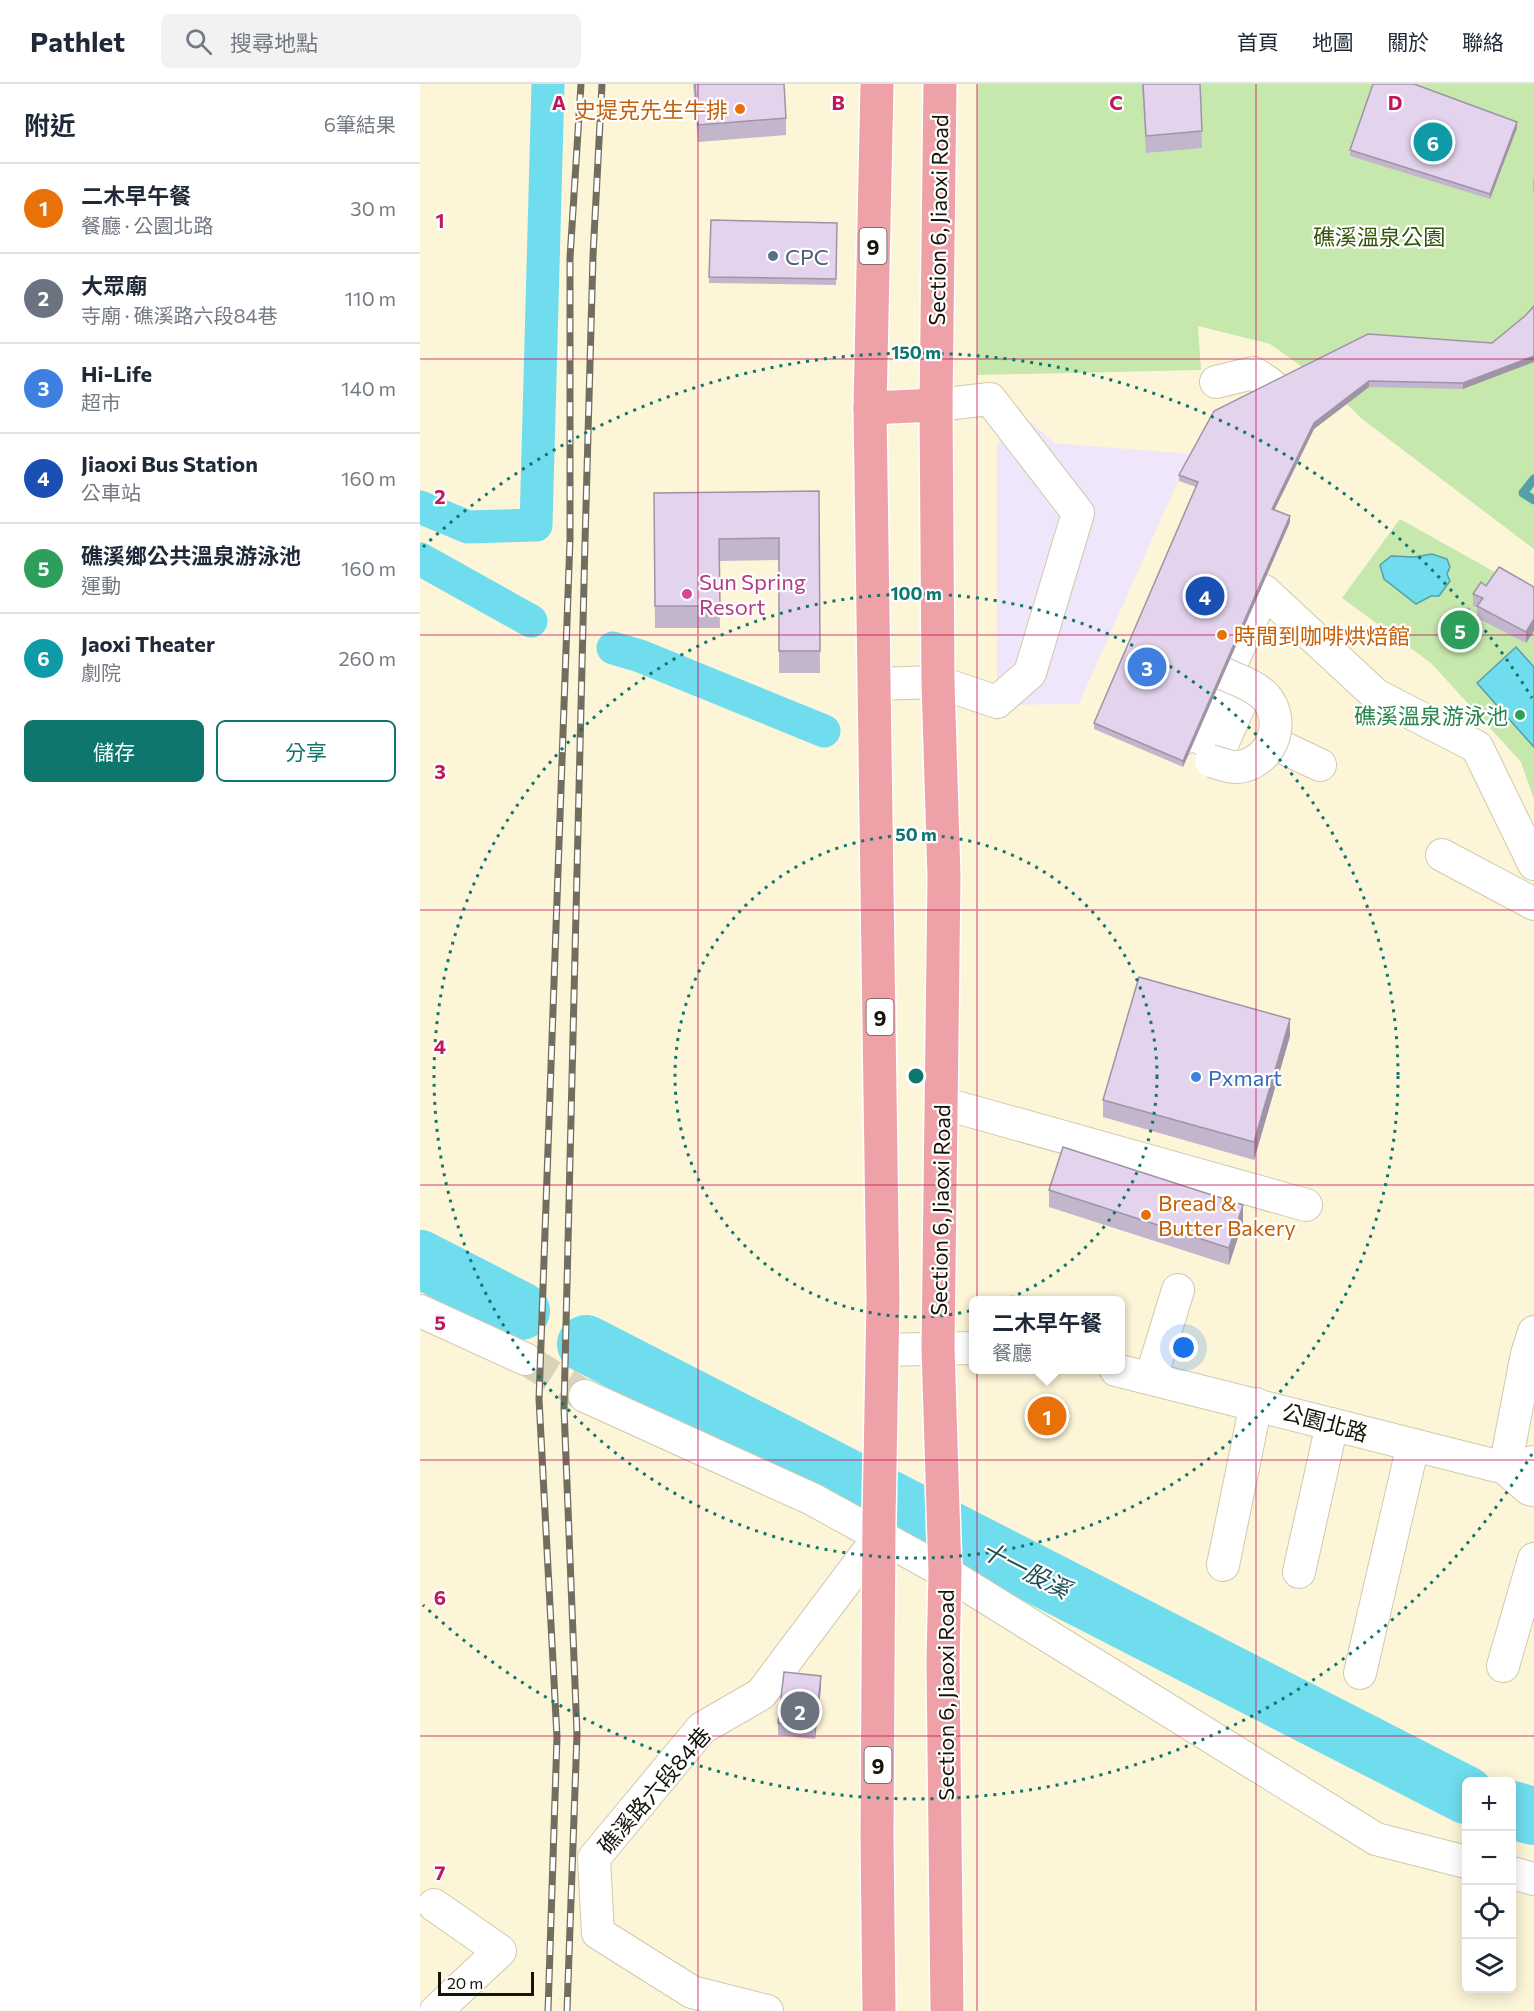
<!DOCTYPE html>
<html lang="zh-TW">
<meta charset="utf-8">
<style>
:root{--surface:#fff;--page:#f2f2f3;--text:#1f2937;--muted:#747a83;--line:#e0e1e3;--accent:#0f766e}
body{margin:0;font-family:Commissioner,"Noto Sans TC",sans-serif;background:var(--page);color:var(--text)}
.controls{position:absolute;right:18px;bottom:18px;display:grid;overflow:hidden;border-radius:9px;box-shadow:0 3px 15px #0003}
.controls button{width:54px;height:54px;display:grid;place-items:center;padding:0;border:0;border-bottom:2px solid var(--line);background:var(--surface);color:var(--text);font:30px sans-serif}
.scale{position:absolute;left:18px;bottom:15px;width:96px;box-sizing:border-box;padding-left:6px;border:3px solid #161309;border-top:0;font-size:16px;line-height:21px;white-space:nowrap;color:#161309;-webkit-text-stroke:4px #fff;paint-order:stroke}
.you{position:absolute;left:764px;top:1264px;width:21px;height:21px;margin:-15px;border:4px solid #fff;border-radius:50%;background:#1a73e8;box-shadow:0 0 0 9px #1a73e833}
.badge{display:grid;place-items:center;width:39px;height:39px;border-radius:50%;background:var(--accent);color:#fff;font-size:20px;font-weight:700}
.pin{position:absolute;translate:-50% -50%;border:3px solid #fff;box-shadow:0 2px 6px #0006}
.popup{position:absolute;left:549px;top:1212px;width:156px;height:78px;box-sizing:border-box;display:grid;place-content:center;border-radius:9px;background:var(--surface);filter:drop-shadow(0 2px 4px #0005);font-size:20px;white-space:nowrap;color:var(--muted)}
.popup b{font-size:22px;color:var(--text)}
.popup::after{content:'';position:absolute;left:50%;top:100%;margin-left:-12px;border:12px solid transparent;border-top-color:var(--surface)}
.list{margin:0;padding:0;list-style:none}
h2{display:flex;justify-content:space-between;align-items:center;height:78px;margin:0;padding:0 24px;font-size:26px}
h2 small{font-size:20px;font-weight:400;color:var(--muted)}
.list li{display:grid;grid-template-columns:39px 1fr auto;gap:18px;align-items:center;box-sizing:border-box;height:90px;padding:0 24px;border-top:2px solid var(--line)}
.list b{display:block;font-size:22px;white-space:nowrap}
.list p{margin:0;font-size:20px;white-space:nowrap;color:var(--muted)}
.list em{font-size:20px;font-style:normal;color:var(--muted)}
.actions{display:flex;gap:12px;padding:18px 24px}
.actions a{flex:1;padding:14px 0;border:2px solid var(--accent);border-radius:9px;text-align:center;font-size:21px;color:var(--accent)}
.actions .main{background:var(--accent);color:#fff}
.icon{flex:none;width:33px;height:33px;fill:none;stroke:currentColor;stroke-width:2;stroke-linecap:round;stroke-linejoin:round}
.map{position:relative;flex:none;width:1114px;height:1927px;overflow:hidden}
header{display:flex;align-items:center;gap:36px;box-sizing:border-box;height:84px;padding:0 30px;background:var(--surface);border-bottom:2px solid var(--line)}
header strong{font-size:28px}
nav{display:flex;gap:33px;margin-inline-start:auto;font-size:21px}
.search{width:420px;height:54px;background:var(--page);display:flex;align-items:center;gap:15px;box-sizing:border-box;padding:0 21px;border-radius:9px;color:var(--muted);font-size:22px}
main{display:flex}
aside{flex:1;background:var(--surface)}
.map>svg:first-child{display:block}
.industrial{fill:#f0e6fb}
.green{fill:#c7e8ad}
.water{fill:#6fddee;stroke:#54a0a9;stroke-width:1.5}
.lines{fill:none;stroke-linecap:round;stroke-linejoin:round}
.stream{stroke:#54a0a9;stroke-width:9}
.canal{stroke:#6fddee;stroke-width:33}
.river{stroke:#6fddee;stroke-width:58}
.minor-tunnel{stroke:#dad3b9;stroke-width:32;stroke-dasharray:32 16;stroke-linecap:butt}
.minor-casing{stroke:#d1c9ad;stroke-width:34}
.major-casing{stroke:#fff;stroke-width:36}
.minor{stroke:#fff;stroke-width:32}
.major{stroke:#eea2a8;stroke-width:33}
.rail-casing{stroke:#726d5c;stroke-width:7}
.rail{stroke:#fff;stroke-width:4.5;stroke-dasharray:14;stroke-linecap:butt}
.minor-bridge-casing{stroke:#d1c9ad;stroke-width:34;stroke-linecap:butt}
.minor-bridge{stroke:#fff;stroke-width:32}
.wall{fill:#c3b5cc}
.shaded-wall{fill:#9f94a6}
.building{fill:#e3d3ed;stroke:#9f94a6;stroke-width:1.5}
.grid{fill:none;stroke:#c2185b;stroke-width:1.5;stroke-opacity:0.55}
.ring{fill:none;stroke:#0f766e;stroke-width:3;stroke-dasharray:3 6}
.food-dot{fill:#e8710a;stroke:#fff;stroke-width:2}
.service-dot{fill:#5c6f8a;stroke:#fff;stroke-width:2}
.hotel-dot{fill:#d1479c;stroke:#fff;stroke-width:2}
.leisure-dot{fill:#2e9e5b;stroke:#fff;stroke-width:2}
.shop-dot{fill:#3f7fe0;stroke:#fff;stroke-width:2}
.labels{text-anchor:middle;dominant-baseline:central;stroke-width:4.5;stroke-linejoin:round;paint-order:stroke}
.shield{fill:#fff;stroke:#5c5a53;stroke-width:1.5}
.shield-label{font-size:21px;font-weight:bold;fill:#161309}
.food-label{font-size:22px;fill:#c56008;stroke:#fff;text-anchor:start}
.street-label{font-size:22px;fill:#161309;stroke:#fff}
.park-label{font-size:22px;fill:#335406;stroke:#fff}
.service-label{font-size:22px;fill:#4e5e75;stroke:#fff;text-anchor:start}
.hotel-label{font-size:22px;fill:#b23c85;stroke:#fff;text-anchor:start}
.leisure-label{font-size:22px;fill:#27864d;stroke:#fff;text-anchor:end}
.shop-label{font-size:22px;fill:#366cbe;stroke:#fff;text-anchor:start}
.water-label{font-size:24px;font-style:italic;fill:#1c4d54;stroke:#fff}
.grid-label{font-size:20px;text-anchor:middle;font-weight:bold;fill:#c2185b;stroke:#fff;stroke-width:4.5;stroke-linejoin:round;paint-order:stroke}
.centre{fill:#0f766e;stroke:#fff;stroke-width:3}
.ring-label{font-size:18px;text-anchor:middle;font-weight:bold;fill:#0f766e;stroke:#fff;stroke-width:4.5;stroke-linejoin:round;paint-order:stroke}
</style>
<header>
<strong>Pathlet</strong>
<div class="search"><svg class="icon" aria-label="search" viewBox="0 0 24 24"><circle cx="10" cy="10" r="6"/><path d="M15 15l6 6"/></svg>搜尋地點</div>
<nav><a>首頁</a><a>地圖</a><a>關於</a><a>聯絡</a></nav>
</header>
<main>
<aside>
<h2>附近<small>6筆結果</small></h2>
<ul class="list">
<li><span class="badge" style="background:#e8710a">1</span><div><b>二木早午餐</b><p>餐廳 · 公園北路</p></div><em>30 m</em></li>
<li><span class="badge" style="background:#6b7280">2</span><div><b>大眾廟</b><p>寺廟 · 礁溪路六段84巷</p></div><em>110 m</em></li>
<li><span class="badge" style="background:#3f7fe0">3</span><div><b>Hi-Life</b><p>超市</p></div><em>140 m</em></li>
<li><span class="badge" style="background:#1a4fb4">4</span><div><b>Jiaoxi Bus Station</b><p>公車站</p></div><em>160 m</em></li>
<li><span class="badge" style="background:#2e9e5b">5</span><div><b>礁溪鄉公共溫泉游泳池</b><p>運動</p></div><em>160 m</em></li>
<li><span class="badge" style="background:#0f9aa8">6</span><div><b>Jaoxi Theater</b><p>劇院</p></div><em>260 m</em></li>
</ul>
<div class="actions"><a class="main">儲存</a><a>分享</a></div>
</aside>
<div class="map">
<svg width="1114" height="1927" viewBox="0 0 1114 1927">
<rect width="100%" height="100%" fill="#fdf5d8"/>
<path class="industrial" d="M598 327 635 359 770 370 659 620 564 621 577 595V360Z"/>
<g class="green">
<path d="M557 0H1114V465L942 335 905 299 850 260 778 242 781 286 557 291Z"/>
<path d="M980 435 1114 510V716L1101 678 1011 579 922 514Z"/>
</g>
<g class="water">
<path d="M1012 470 1027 475 1030 483 1027 490 1030 497 1019 512H1011L996 520 964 495 960 481 971 472 994 473Z"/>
<path d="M1096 563 1114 583V663L1057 599Z"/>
</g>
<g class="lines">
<path class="stream" d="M1114 395 1103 409 1114 416"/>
<g class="canal">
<path d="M0 423 48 443 116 441 128 0"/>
<path d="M0 475 111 537"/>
<path d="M193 564 220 572 404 647"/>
</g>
<g class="river">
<path d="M0 1175 101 1227"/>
<path d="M166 1260 1046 1711"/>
<path d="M1092 1726 1114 1732"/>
</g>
<path class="minor-tunnel" d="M105 1275 165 1312"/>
<g class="minor-casing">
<g id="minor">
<path d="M796 298 833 289C856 302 864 309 863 337"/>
<path d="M455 600 518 598 577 618 610 589 658 429 570 315 516 321"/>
<path d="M783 643 844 507 956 611 1057 663 1114 780"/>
<path d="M757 658 771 650 801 663 827 604 815 599 809 613"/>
<path d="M853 659 900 681"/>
<path d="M1022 771 1114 820"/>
<path d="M522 1019 886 1121"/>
<path d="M0 1227 105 1275"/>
<path d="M1114 1248 1107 1270 1085 1384 1109 1405 1114 1406"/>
<path d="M462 1266 554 1264"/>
<path d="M696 1286 1085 1384 1114 1378"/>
<path d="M731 1294 758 1206"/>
<path d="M165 1312 392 1415 525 1488 956 1755 1046 1778"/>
<path d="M803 1481 836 1320"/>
<path d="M879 1488 912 1340"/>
<path d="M1083 1582 1114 1475"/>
<path d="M940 1589 993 1361"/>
<path d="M1092 1789 1114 1795"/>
<path d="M14 1821 80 1867 16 1927"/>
<path d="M347 1927 272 1908 178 1849 174 1774 282 1644 341 1610 459 1453"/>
</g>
</g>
<g class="major-casing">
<g id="major">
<path d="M457 0 450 324 463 1215 459 1435 457 1752 459 1927"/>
<path d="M520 0 516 321 518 598 524 793 518 1264 525 1488 523 1577 527 1927"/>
<path d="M450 324 516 321"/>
</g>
</g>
<use href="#minor" class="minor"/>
<use href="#major" class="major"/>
<g class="rail-casing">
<g id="rail">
<path d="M128 1927 137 1653 119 1315 150 455V174L161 0"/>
<path d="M147 1927 157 1650 144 1324 165 458 173 172 182 0"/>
</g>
</g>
<use href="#rail" class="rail"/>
<g class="minor-bridge-casing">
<path id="minor-bridge" d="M791 677C799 679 810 684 818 683 850 679 866 642 848 616 839 603 818 596 804 590"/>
</g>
<use href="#minor-bridge" class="minor-bridge"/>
</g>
<g class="wall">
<path d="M273 0H364L366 34V51L278 58Z"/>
<path d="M722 0H780L782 64 726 69Z"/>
<path d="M1097 44 1070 115 930 72V66Z"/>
<path d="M1114 92V109L1113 108V96Z"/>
<path d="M291 136 417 139 416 201 289 199Z"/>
<path d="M1106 231 1043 305 949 303 894 345 854 426 870 438 763 683 674 645V639L776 403 759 397V391L794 327 1072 259Z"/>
<path d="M399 407 400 589H359V476L299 477 300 544H235L234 409Z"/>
<path d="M1066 502 1114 503V547L1106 559 1057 534V523L1053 522V510Z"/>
<path d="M870 952 834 1076 683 1033V1016Z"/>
<path d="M629 1106 823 1138 809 1181 629 1123Z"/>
<path d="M401 1604 395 1655 358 1651V1639Z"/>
</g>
<g class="shaded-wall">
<path d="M1097 38V44L1070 115V110Z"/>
<path d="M1114 272V278L1043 305V299Z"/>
<path d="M949 297V303L894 345 852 431V425L894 339Z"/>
<path d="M870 432V438L763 683V677Z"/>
<path d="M1114 535V547L1106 559V548Z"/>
<path d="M870 935V952L834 1076V1058Z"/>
<path d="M823 1121V1138L809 1181V1164Z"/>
<path d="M401 1592V1604L395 1655V1644Z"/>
</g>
<g class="building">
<path d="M275 0H364L366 34 278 41Z"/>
<path d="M723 0H780L782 47 726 52Z"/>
<path d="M953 0H994L1097 38 1070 110 930 66Z"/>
<path d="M291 136 417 139 416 195 289 193Z"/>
<path d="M1114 222V272L1043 299 949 297 894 339 852 425 870 432 763 677 674 639 778 398 759 391 794 327 948 250 1072 259 1106 231Z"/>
<path d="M399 407 400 567H359V454L299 455 300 522H235L234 409Z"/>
<path d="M1079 483 1114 503V535L1106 548 1057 522 1063 514 1053 510 1061 498 1066 502Z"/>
<path d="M719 893 870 935 834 1058 683 1016Z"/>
<path d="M643 1063 823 1121 809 1164 629 1106Z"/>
<path d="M364 1588 401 1592 395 1644 358 1639Z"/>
</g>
<path class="grid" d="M278 0V1927M557 0V1927M836 0V1927M0 275H1114M0 551H1114M0 826H1114M0 1101H1114M0 1376H1114M0 1652H1114"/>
<g class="ring">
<circle cx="496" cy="992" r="241"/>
<circle cx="496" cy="992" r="482"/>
<path d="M1112 1370A723 723 0 0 1 3 1521M3 463A723 723 0 0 1 1112 614"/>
</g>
<g class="food-dot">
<circle cx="320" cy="25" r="6"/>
<circle cx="802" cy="551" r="6"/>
<circle cx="726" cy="1131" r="6"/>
</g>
<circle class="service-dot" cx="353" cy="172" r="6"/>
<circle class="hotel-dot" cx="267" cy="510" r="6"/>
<circle class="leisure-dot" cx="1100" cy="631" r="6"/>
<circle class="shop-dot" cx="776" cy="993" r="6"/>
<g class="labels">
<g class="shield">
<rect x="439.5" y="144" width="27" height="36" rx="4.5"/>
<rect x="446.5" y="915" width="27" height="36" rx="4.5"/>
<rect x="444.5" y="1663" width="27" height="36" rx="4.5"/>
</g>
<g class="shield-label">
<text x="453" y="162">9</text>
<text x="460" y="933">9</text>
<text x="458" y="1681">9</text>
</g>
<g class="food-label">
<text x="308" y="25" text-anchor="end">史堤克先生牛排</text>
<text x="814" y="551">時間到咖啡烘焙館</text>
<text x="738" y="1118">Bread &amp;<tspan x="738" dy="25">Butter Bakery</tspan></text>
</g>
<g class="street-label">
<text transform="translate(518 136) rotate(-89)">Section 6, Jiaoxi Road</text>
<text transform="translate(520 1126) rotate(-89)">Section 6, Jiaoxi Road</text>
<text transform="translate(905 1338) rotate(15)">公園北路</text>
<text transform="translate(525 1611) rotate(-90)">Section 6, Jiaoxi Road</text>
<text transform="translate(234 1706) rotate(-49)">礁溪路六段84巷</text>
</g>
<g class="park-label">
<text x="959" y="152">礁溪溫泉公園</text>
</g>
<g class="service-label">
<text x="365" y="172">CPC</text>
</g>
<g class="hotel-label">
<text x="279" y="497">Sun Spring<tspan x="279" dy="25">Resort</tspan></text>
</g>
<g class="leisure-label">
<text x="1088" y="631">礁溪溫泉游泳池</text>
</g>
<g class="shop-label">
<text x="788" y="993">Pxmart</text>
</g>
<g class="water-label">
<text transform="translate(606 1485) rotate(27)">十一股溪</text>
</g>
</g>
<g class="grid-label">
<text x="139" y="26">A</text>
<text x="418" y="26">B</text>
<text x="696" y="26">C</text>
<text x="975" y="26">D</text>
<text x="20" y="144">1</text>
<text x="20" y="420">2</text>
<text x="20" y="695">3</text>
<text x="20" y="970">4</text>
<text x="20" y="1246">5</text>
<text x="20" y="1521">6</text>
<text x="20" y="1796">7</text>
</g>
<circle cx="496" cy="992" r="9" class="centre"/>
<g class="ring-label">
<text x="496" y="275">150 m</text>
<text x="496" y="516">100 m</text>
<text x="496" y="757">50 m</text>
</g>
</svg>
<div class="controls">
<button>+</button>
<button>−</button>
<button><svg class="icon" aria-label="locate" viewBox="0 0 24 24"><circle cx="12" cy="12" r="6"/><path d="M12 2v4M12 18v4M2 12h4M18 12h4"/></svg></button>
<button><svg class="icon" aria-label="layers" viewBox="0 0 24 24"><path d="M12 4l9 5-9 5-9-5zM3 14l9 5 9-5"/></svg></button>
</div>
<div class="scale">20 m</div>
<div class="you"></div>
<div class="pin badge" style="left:627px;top:1332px;background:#e8710a">1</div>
<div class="popup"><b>二木早午餐</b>餐廳</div>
<div class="pin badge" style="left:380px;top:1627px;background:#6b7280">2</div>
<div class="pin badge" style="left:727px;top:583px;background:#3f7fe0">3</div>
<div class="pin badge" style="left:785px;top:512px;background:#1a4fb4">4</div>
<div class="pin badge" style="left:1040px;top:546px;background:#2e9e5b">5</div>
<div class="pin badge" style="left:1013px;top:58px;background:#0f9aa8">6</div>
</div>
</main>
